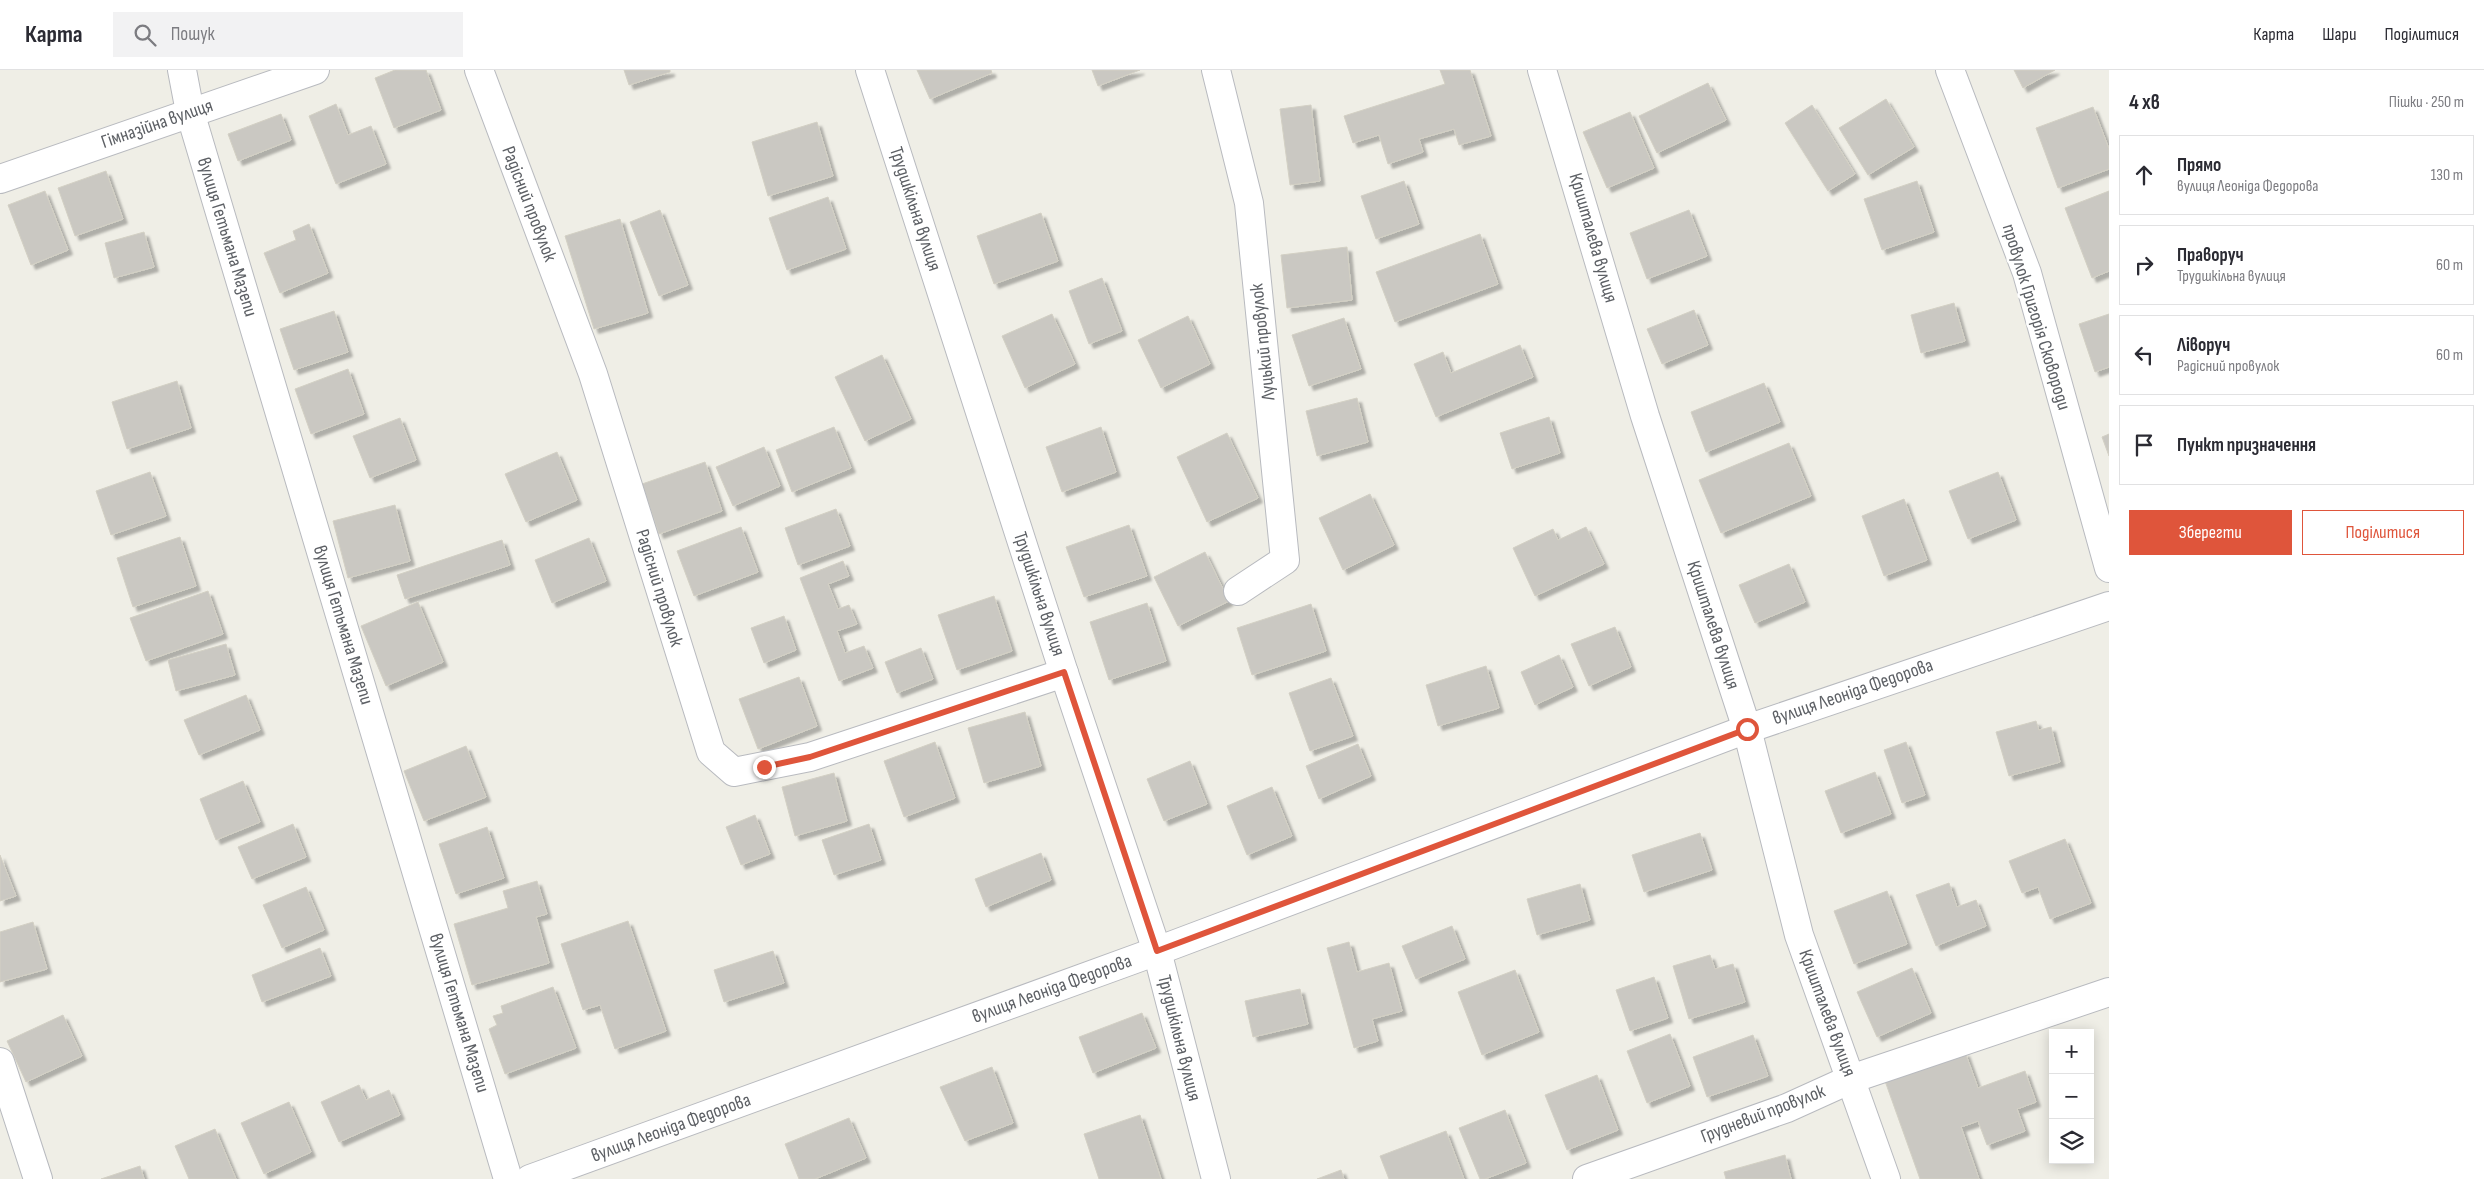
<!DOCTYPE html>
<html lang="uk">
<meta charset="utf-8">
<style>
:root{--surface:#fff;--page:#f2f2f3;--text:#2b2b33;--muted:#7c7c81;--line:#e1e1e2;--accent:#df553b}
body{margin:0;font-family:"Sofia Sans Condensed",sans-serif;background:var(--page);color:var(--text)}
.controls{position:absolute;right:15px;bottom:15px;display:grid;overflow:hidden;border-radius:0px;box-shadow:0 2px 12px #0003}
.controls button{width:45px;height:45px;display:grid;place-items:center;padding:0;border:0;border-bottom:1px solid var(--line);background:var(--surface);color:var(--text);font:25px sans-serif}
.stop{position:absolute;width:15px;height:15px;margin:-11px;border:4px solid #df553b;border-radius:50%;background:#fff}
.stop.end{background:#df553b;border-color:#fff;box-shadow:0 1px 5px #0008}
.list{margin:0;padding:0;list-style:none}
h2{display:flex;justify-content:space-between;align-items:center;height:65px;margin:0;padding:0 20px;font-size:21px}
h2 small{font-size:16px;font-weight:400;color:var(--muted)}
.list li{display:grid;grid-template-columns:32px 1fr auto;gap:15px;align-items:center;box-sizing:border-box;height:80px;margin:0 10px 10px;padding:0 10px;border:1px solid var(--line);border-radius:0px}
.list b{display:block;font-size:19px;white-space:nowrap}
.list p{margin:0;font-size:16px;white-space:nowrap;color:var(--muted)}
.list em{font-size:16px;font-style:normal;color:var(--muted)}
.actions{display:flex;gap:10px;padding:15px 20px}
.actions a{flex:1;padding:11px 0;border:1px solid var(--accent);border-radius:0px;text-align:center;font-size:18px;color:var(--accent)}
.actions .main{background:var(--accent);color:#fff}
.icon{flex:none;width:28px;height:28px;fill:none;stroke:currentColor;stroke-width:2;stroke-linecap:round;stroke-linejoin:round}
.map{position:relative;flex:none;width:2109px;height:1109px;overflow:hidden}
header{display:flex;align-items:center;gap:30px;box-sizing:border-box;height:70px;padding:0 25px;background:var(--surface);border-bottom:1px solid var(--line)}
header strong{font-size:24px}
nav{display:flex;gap:28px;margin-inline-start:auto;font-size:18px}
.search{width:350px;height:45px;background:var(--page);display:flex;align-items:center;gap:12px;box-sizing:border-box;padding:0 18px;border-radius:0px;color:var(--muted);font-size:19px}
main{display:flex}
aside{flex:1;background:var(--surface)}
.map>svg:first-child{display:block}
.building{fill:#cac8c2;stroke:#d3d0c4;filter:url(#shadow)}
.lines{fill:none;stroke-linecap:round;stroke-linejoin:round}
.minor-casing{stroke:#b8babf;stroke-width:30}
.tertiary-casing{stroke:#b8babf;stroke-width:30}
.minor{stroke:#fff;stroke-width:28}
.tertiary{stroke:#fff;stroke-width:28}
.route{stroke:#df553b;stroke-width:6}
.labels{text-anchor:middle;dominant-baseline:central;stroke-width:5;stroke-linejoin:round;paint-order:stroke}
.street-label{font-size:19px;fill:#5d6065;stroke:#fff}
</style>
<header>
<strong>Карта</strong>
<div class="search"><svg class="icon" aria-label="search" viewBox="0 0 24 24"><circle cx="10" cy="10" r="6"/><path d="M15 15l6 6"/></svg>Пошук</div>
<nav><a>Карта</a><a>Шари</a><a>Поділитися</a></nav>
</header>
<main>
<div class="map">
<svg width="2109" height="1109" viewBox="0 0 2109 1109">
<defs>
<filter id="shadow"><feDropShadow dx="4.5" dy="4.5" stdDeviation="1" flood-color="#0004"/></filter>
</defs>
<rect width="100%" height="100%" fill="#efeee6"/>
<g class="building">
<path d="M395 0H426L441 40 394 58 375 8Z"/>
<path d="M624 0H670V2L629 15Z"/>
<path d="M917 0H991L992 3 930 29Z"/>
<path d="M1092 0H1140L1098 16Z"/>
<path d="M1440 0H1470L1491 66 1459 75 1454 59 1419 69 1423 82 1388 94 1379 65 1353 73 1344 46 1445 14Z"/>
<path d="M2014 0H2055L2023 18Z"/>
<path d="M1708 13 1726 50 1657 83 1639 46Z"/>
<path d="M1886 29 1914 77 1868 105 1839 58Z"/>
<path d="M336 34 348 65 371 56 386 94 336 114 309 46Z"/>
<path d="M1311 35 1320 111 1290 115 1280 39Z"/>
<path d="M1812 35 1855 104 1828 121 1785 53Z"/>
<path d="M2093 37 2109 79V99L2058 118 2036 58Z"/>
<path d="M1630 42 1654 98 1607 118 1583 62Z"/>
<path d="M281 44 291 70 238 91 228 64Z"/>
<path d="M817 52 833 106 768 126 752 72Z"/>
<path d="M106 101 123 149 75 166 58 118Z"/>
<path d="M1404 111 1419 154 1376 169 1361 126Z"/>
<path d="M1917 111 1934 162 1882 180 1864 129Z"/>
<path d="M45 121 68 180 31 195 8 135Z"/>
<path d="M2109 121V201L2092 208 2065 138Z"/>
<path d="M828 127 846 179 787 200 769 148Z"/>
<path d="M660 140 688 215 659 226 630 152Z"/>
<path d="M1689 140 1707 186 1647 209 1630 163Z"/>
<path d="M1041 143 1058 191 994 214 977 166Z"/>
<path d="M620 149 648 243 594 259 565 166Z"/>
<path d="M309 154 328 203 280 223 264 183 296 170 293 161Z"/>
<path d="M144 162 154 197 114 208 105 173Z"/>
<path d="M1480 164 1498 214 1395 252 1376 202Z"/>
<path d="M1347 177 1352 230 1287 238 1281 185Z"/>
<path d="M1102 208 1122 261 1089 274 1069 221Z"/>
<path d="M1954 233 1965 271 1921 283 1911 245Z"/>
<path d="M1694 240 1708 275 1662 294 1647 259Z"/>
<path d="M334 241 348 282 294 300 280 259Z"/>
<path d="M1052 244 1075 294 1025 318 1002 266Z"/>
<path d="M2109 244V297L2095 302 2079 254Z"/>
<path d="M1188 246 1210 294 1161 318 1138 270Z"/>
<path d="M1344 248 1361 299 1309 316 1292 265Z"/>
<path d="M1520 275 1533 307 1436 347 1414 294 1443 282 1451 303Z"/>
<path d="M882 285 911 349 865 371 835 307Z"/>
<path d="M348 299 364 344 311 364 295 319Z"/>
<path d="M177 311 191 358 127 379 112 332Z"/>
<path d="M1764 313 1780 352 1706 382 1691 342Z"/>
<path d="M1357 328 1368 372 1317 386 1306 341Z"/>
<path d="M1549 347 1560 383 1512 399 1500 363Z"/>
<path d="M400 348 416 390 370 408 353 366Z"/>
<path d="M834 357 851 398 792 422 776 380Z"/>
<path d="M1101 357 1116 402 1062 422 1046 377Z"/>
<path d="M1227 363 1258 428 1207 452 1177 387Z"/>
<path d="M2109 364V386L2102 367Z"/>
<path d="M1789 373 1811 426 1721 463 1699 410Z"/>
<path d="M764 377 780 416 733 436 716 397Z"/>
<path d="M557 382 577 430 526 452 505 404Z"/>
<path d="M705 392 722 441 659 464 642 414Z"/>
<path d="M150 402 166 446 111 465 96 421Z"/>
<path d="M1998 402 2016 450 1968 469 1949 421Z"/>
<path d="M1370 424 1394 475 1343 500 1319 448Z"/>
<path d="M1904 429 1927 490 1884 506 1862 446Z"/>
<path d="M395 435 410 491 348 508 333 451Z"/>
<path d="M836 439 850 476 798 495 785 458Z"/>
<path d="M1129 455 1147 506 1084 527 1066 477Z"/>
<path d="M741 457 758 502 694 526 677 481Z"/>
<path d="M1586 457 1604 494 1535 526 1513 478 1553 459 1558 470Z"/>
<path d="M180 467 196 516 133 537 117 488Z"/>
<path d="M589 468 606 511 552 533 535 490Z"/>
<path d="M502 470 510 495 405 529 397 505Z"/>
<path d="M1205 482 1229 531 1178 556 1154 507Z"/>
<path d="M843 491 849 506 828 514 838 539 849 535 857 554 837 561 845 583 864 576 873 598 839 611 800 508Z"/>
<path d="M1789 494 1805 532 1755 553 1739 515Z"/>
<path d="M208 521 223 564 146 591 130 548Z"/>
<path d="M994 526 1012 581 957 600 938 545Z"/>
<path d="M418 532 443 592 386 616 361 556Z"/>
<path d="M1147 533 1166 591 1109 610 1090 552Z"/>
<path d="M1311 534 1326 581 1252 605 1237 558Z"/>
<path d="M784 546 796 580 764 593 751 558Z"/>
<path d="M1615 557 1631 597 1589 616 1571 574Z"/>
<path d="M226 574 235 605 176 621 168 590Z"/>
<path d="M921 578 933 609 897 623 885 592Z"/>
<path d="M1559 585 1573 617 1535 635 1521 602Z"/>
<path d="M1486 596 1499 638 1438 656 1426 615Z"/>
<path d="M799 607 817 656 758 679 739 629Z"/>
<path d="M1331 608 1353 666 1310 681 1289 623Z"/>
<path d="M246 625 260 660 199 685 184 650Z"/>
<path d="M1025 642 1041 696 984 713 968 658Z"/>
<path d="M2036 651 2039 660 2051 657 2060 692 2009 706 1996 662Z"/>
<path d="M935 672 955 728 904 747 884 691Z"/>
<path d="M1906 672 1925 725 1902 733 1884 680Z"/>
<path d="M1358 674 1371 706 1319 729 1306 696Z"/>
<path d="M466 676 486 727 424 751 404 701Z"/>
<path d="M1190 691 1207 734 1164 751 1147 709Z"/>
<path d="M1875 702 1891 744 1841 763 1825 721Z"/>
<path d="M834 703 847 751 795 766 782 717Z"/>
<path d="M243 711 260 752 216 770 200 729Z"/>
<path d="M1272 717 1292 766 1247 785 1227 736Z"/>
<path d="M755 745 770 784 741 795 726 757Z"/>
<path d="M293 754 306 787 252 809 238 777Z"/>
<path d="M869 754 881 790 834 805 822 770Z"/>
<path d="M487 757 504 808 456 824 439 774Z"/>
<path d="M1700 763 1712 800 1644 822 1632 785Z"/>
<path d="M2065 769 2091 833 2050 849 2038 817 2022 823 2009 791Z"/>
<path d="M1041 783 1051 810 986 837 975 809Z"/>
<path d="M0 785 16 826 0 831Z"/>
<path d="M537 811 547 844 536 847 549 893 472 915 454 854 508 838 503 821Z"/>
<path d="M1949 813 1957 837 1976 830 1986 856 1936 876 1916 825Z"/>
<path d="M1580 814 1590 850 1537 865 1527 829Z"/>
<path d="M306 817 324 860 282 878 263 835Z"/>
<path d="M1887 821 1907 874 1854 894 1834 841Z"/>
<path d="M628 851 666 961 615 979 600 935 583 940 561 874Z"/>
<path d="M33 852 47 899 0 912V862Z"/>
<path d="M1452 856 1465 889 1416 909 1402 876Z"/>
<path d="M1349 872 1357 902 1389 893 1402 941 1372 949 1378 971 1354 978 1327 878Z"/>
<path d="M320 878 331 906 262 932 252 905Z"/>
<path d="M773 881 784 913 724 932 714 900Z"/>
<path d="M1710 885 1715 899 1733 894 1745 932 1689 949 1673 896Z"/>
<path d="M1912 898 1931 943 1877 967 1857 922Z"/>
<path d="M1515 900 1539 962 1482 985 1458 922Z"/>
<path d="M1654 907 1668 948 1630 961 1616 920Z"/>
<path d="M553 917 576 978 505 1004 489 959 497 955 493 946 503 943 501 936Z"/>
<path d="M1300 919 1308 954 1253 967 1245 931Z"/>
<path d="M1142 943 1156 978 1093 1003 1079 967Z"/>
<path d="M63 945 82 986 26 1012 7 971Z"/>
<path d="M1670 964 1690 1016 1647 1033 1627 981Z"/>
<path d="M1753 965 1768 1006 1707 1027 1693 987Z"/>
<path d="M1965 982 1978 1018 2025 1001 2036 1032 2017 1039 2025 1061 1987 1075 1978 1051 1961 1057 1979 1109H1920L1885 1011Z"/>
<path d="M992 997 1013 1053 965 1071 940 1017Z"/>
<path d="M1597 1005 1618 1060 1567 1080 1545 1025Z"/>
<path d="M359 1015 366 1030 389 1020 400 1045 339 1072 321 1032Z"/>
<path d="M289 1032 311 1082 264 1104 241 1053Z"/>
<path d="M1505 1040 1526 1093 1485 1109H1480L1459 1058Z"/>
<path d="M1140 1045 1161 1109H1099L1084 1064Z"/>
<path d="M849 1048 866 1088 815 1109H799L785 1074Z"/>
<path d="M215 1059 236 1109H189L175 1076Z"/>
<path d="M1446 1061 1464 1109H1389L1380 1086Z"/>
<path d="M1785 1085 1791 1109H1726L1724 1102Z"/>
<path d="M140 1096 144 1109H101Z"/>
<path d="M1341 1100 1344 1109H1317Z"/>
</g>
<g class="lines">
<g class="minor-casing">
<g id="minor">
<path d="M479 0 593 304 711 682 734 702 810 687 1064 603"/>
<path d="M870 0 1064 603 1157 881 1216 1109"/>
<path d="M1216 0 1249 133 1285 490 1238 521"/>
<path d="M1542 0 1645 346 1747 659 1799 865 1886 1109"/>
<path d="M1950 0 2027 203 2109 498"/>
<path d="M0 109 315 0"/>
<path d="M0 992 38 1109"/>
<path d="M1587 1109 1787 1038 1851 1009 2109 922"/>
</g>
</g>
<g class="tertiary-casing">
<g id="tertiary">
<path d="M182 0 190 42 508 1109"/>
<path d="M530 1109 1157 881 1747 659 2109 536"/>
</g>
</g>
<use href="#minor" class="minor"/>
<use href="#tertiary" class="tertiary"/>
</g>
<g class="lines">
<path class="route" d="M764 697 810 687 1064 602 1157 881 1747 659"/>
</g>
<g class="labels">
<g class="street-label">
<text transform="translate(157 54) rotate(-19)">Гімназійна вулиця</text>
<text transform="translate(529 134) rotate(69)">Радісний провулок</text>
<text transform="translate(915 139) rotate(72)">Трудшкільна вулиця</text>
<text transform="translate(227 167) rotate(73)">вулиця Гетьмана Мазепи</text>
<text transform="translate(1593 168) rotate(74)">Кришталева вулиця</text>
<text transform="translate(2036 247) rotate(73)">провулок Григорія Сковороди</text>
<text transform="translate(1263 272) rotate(-96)">Луцький провулок</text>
<text transform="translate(659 518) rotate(73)">Радісний провулок</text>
<text transform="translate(1039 524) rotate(72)">Трудшкільна вулиця</text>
<text transform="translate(343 555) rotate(73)">вулиця Гетьмана Мазепи</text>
<text transform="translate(1713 555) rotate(72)">Кришталева вулиця</text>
<text transform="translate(1853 622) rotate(-19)">вулиця Леоніда Федорова</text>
<text transform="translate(1052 919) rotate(-20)">вулиця Леоніда Федорова</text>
<text transform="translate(459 943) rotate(73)">вулиця Гетьмана Мазепи</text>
<text transform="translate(1827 943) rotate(70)">Кришталева вулиця</text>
<text transform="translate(1179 968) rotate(76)">Трудшкільна вулиця</text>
<text transform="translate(1763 1044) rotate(-21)">Грудневий провулок</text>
<text transform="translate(671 1058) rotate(-20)">вулиця Леоніда Федорова</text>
</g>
</g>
</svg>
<div class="controls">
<button>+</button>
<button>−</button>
<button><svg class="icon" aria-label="layers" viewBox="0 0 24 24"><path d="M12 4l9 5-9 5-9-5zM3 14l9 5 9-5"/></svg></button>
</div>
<div class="stop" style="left:1747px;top:659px"></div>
<div class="stop end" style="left:764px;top:697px"></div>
</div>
<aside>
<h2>4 хв<small>Пішки · 250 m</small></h2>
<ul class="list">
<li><svg class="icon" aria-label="ahead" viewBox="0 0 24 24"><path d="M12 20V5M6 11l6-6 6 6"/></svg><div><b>Прямо</b><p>вулиця Леоніда Федорова</p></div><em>130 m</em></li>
<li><svg class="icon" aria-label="right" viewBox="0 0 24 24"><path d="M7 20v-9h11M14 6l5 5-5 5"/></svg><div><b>Праворуч</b><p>Трудшкільна вулиця</p></div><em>60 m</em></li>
<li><svg class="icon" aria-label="left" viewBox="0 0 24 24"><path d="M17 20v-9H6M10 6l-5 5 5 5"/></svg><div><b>Ліворуч</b><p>Радісний провулок</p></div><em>60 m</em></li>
<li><svg class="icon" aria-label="arrive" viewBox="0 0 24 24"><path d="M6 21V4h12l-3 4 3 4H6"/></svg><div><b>Пункт призначення</b></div></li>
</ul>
<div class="actions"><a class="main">Зберегти</a><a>Поділитися</a></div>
</aside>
</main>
